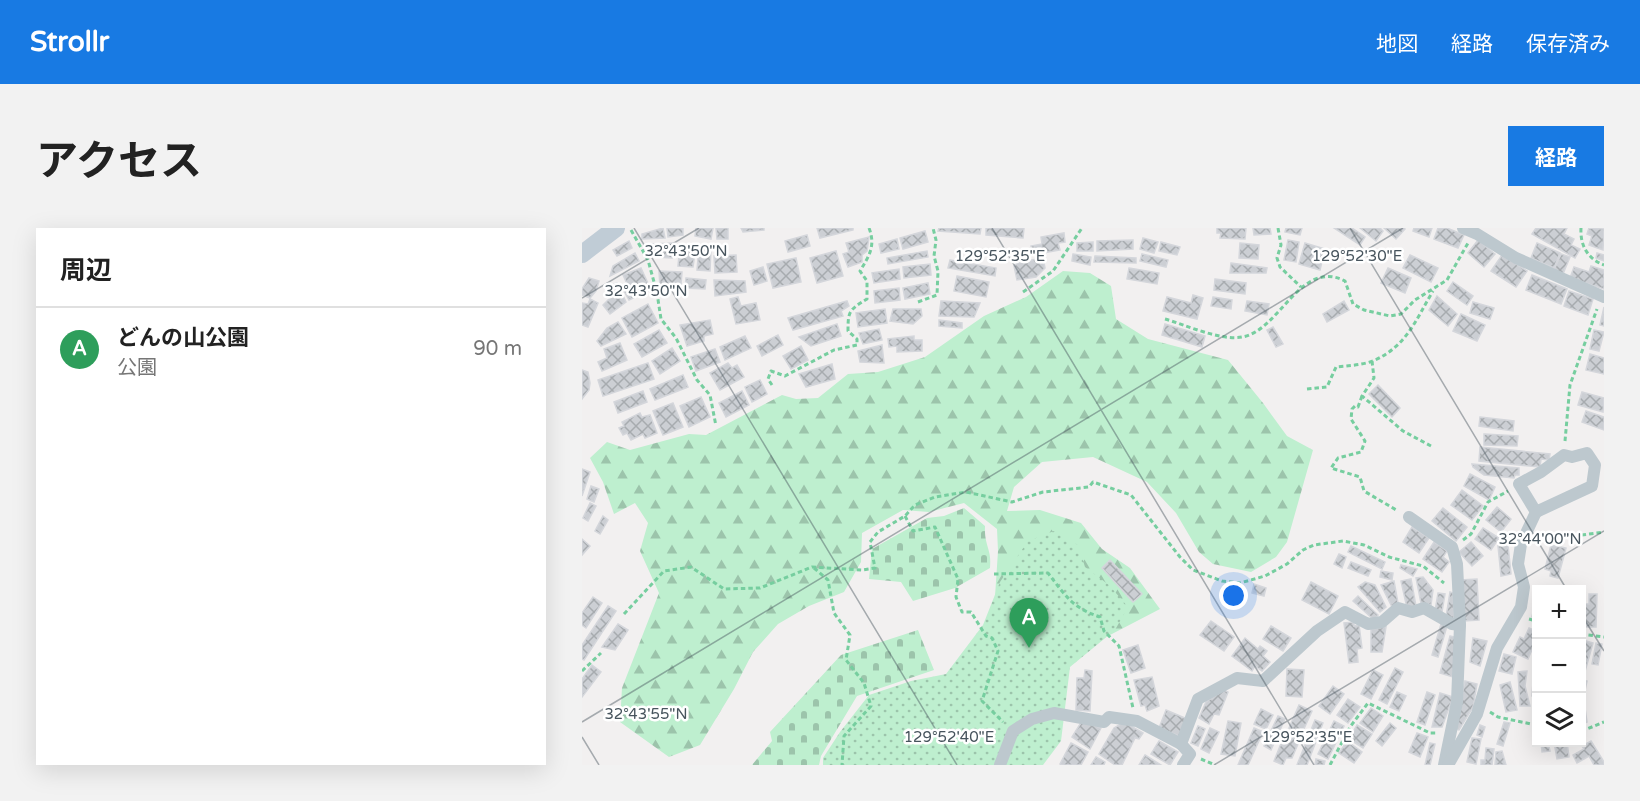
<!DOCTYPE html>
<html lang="ja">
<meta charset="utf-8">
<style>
:root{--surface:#fff;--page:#f2f2f2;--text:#222;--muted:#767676;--line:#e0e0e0;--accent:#187ae3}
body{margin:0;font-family:"Varela Round","Noto Sans JP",sans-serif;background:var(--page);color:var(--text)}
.controls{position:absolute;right:18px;bottom:18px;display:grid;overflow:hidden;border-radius:0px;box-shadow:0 6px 24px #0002}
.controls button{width:54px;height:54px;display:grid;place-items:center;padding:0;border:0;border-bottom:2px solid var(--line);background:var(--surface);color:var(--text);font:30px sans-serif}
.you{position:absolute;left:652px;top:368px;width:21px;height:21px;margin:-15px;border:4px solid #fff;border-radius:50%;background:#1a73e8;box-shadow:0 0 0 9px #1a73e833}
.badge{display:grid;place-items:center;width:39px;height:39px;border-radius:50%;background:var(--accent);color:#fff;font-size:20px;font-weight:700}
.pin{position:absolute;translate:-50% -50px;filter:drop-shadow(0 2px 3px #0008)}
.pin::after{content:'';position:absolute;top:32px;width:21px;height:18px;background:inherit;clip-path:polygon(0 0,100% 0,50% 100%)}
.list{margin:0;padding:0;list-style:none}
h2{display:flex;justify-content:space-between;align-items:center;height:78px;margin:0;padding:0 24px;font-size:26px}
h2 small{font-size:20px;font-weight:400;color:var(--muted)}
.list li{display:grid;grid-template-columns:39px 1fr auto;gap:18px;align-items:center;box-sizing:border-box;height:84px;padding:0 24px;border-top:2px solid var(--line)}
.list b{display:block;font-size:22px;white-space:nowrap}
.list p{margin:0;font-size:20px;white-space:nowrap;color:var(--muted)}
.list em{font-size:20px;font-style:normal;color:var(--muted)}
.icon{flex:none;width:33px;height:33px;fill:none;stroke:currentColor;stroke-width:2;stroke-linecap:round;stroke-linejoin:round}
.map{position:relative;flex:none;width:1022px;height:537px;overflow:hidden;border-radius:0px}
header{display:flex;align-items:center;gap:36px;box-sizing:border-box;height:84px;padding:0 30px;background:var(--accent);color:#fff}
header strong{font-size:28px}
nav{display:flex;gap:33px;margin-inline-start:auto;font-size:21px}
.intro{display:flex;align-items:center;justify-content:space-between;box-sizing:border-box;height:144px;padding:0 36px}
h1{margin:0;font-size:42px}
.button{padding:15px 27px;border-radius:0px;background:var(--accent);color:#fff;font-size:21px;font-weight:700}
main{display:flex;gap:36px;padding:0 36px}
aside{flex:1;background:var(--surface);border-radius:0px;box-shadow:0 6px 24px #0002}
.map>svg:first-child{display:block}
.forest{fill:url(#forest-firs)}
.cemetery{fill:url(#cemetery-stones)}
.park{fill:url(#park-dots)}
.building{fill:url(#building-cross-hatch);stroke:#d4d6db;stroke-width:1.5}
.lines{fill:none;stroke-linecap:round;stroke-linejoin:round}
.path{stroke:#76ce9f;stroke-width:3;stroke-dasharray:4.5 3;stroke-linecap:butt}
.street{stroke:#bdc8ce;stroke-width:12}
.secondary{stroke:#c0ccd6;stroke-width:18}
.ticks{fill:none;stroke:#47545d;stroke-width:1.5;stroke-opacity:0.45}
.ticks-label{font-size:15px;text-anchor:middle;fill:#47545d;stroke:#fff;stroke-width:5;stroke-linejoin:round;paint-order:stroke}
</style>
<header>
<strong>Strollr</strong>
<nav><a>地図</a><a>経路</a><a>保存済み</a></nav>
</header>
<div class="intro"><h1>アクセス</h1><a class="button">経路</a></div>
<main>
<aside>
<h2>周辺<small></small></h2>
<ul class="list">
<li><span class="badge" style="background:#2e9e5b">A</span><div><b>どんの山公園</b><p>公園</p></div><em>90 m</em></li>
</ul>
</aside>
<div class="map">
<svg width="1022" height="537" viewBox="0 0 1022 537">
<defs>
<pattern id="forest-firs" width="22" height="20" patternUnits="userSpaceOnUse" patternTransform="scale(1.5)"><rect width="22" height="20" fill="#beefcf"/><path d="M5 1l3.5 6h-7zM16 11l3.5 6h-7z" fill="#9cc4ab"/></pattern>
<pattern id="cemetery-stones" width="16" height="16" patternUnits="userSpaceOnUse" patternTransform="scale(1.5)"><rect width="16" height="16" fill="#beefcf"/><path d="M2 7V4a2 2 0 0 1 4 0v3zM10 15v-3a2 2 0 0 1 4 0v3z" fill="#9cc4ab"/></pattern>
<pattern id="park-dots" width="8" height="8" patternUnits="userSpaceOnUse" patternTransform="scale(1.5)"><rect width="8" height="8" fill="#beefcf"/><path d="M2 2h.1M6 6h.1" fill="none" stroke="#9cc4ab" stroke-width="1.8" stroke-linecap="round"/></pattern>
<pattern id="building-cross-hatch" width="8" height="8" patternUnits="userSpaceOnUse" patternTransform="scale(1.5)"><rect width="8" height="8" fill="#cccfd4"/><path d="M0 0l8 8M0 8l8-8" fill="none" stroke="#a7abaf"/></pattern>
</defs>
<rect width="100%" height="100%" fill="#f2f0f0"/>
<path class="forest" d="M481 43 508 45 529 58 534 91 566 111 646 132 681 175 705 208 731 222 705 314 694 329 669 344 631 336 617 324 594 285 565 254 511 229 460 234 432 259 425 283 458 282 499 295 520 321 548 340 578 381 478 433 411 399 416 323 415 301 382 275 347 284 321 282 280 305 279 334 262 364 227 378 196 396 171 424 152 461 118 517 87 529 38 494 40 460 77 365 58 323 66 295 53 275 32 286 21 254 8 230 25 214 48 222 107 206 124 207 200 167 214 171 236 170 266 146 296 144 343 129 402 88 444 69Z"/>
<g class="cemetery">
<path d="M382 280 403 298C402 318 410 321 408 340L373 360 331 373 319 354 287 351 290 321 345 290 362 288Z"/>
<path d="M336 402 352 442 275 468 239 528 237 537H170L190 513 188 504 259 427Z"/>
</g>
<path class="park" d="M472 303 496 317 503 339 527 357 546 379 533 402 488 439 479 513 461 537H241V530L258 504 287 467 329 453 364 446 401 397 418 354 446 313Z"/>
<g class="building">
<path d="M81 0 83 10 60 11V6Z"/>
<path d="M85 0H101V7L86 9Z"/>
<path d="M114 0H131L129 11 113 8Z"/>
<path d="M134 0H146V11H135Z"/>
<path d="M159 0H182V2L161 4Z"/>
<path d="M235 0H271V2L238 10Z"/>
<path d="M357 0H399L398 6 356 3Z"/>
<path d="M404 0H442L441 10 404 7Z"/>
<path d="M635 0H664L663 11 638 10 639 5H635Z"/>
<path d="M671 0H688L689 6 672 7Z"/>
<path d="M704 0H720L718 7 703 4Z"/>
<path d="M752 0H770L783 9 778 17Z"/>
<path d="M778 0H798L801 3 794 13Z"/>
<path d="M802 0H822L823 1 814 11Z"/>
<path d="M832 0H850L847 9 831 3Z"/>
<path d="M856 0H865L882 7 876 20 852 11Z"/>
<path d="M954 0H985L982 6 992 11 989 17 998 21 993 30 950 6Z"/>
<path d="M1007 0 1022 1 1021 22 1007 17 1010 8 1005 6Z"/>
<path d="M343 3 346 14 321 21 318 10Z"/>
<path d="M482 5 483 14 476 15 478 22 451 27 449 18 460 16 459 9Z"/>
<path d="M225 7 228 18 206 24 203 13Z"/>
<path d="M287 9 285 23 280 27V34L266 39 261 26 267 24 264 15Z"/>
<path d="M561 10 576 14 572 25 558 21Z"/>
<path d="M315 11 317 21 299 25 297 16Z"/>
<path d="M551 12V21L515 23V13Z"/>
<path d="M706 12 717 14 714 34 702 32Z"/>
<path d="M896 12 913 26 902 39 886 25Z"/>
<path d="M47 13 50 20 35 28 31 22Z"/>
<path d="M511 14V23H495V15Z"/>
<path d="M579 14 598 19 595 27 577 23Z"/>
<path d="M92 15V23H90V30L73 29 74 24H68V16Z"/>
<path d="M658 15 677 17 676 31 657 30Z"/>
<path d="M723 15 743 21 738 42 717 36Z"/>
<path d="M955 15 978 25 972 40 949 30Z"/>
<path d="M98 17 114 18 111 39 96 38Z"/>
<path d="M117 19 129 20 128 43 115 42Z"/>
<path d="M254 23 261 48 235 55 228 30Z"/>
<path d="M345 23 346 29 306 36 305 30Z"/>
<path d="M53 25 57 33 28 48 31 38Z"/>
<path d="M1015 25 1022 27V33L1014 30Z"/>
<path d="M491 26 509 29 508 37 490 33Z"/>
<path d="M560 26 586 32 584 39 558 33Z"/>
<path d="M979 26 988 29 981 46 972 42Z"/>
<path d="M154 27 155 44 133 45 132 28Z"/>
<path d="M828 27 856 40 849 54 821 40Z"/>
<path d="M920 27 945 43 934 59 909 43Z"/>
<path d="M513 28 554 30V35L512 34Z"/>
<path d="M214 30 219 54 191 60 185 36Z"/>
<path d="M461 30 463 40 454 49 435 52 432 38 435 35Z"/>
<path d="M368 32 414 40 413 48 366 40Z"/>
<path d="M649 35 685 40 684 45H648Z"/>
<path d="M348 36 349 47 322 50 321 39Z"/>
<path d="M1009 38 1022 42V61L988 50 992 39 1007 44Z"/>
<path d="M181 39 185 53 172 57 168 43Z"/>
<path d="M59 40 69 62 47 72 41 61 46 58 41 47Z"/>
<path d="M547 40 577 45 575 56 545 51Z"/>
<path d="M806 40 829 50 823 65 799 55Z"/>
<path d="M317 41 318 51 292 55 290 45Z"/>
<path d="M77 43 100 44 99 57 78 59Z"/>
<path d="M950 47 985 61 979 76 944 62Z"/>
<path d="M375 48 407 54 404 69 372 63Z"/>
<path d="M7 50 17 53 14 63 8 70 0 67V61Z"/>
<path d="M104 50 124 52 123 61 103 60Z"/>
<path d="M633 51 664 55 663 66 632 62Z"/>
<path d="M132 52 163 53 164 64 133 68Z"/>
<path d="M871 54 891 68 885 77 865 63Z"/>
<path d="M35 55 44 74 28 86 21 77 29 69 28 58Z"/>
<path d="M346 55 348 66 323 71 321 60Z"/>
<path d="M317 60 318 72 293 75 292 63Z"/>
<path d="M987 63 1011 71 1006 87 982 78Z"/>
<path d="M611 67 621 70 615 91 581 83 585 69 609 75Z"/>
<path d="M855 68 875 86 866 98 847 82Z"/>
<path d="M156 69 159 78 174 75 178 92 154 96 148 71Z"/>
<path d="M631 69 650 72 649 81 629 78Z"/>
<path d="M8 71 16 75 6 99 0 97V75L6 76Z"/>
<path d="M265 73 267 78 259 83 261 88 211 102 206 90Z"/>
<path d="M359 73 398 75 392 89 357 88Z"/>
<path d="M665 73 687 76 685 87 663 83Z"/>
<path d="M762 73 767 82 745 94 741 86Z"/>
<path d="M891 74 912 80 908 91 888 85Z"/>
<path d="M66 76 76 95 50 109 40 90Z"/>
<path d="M1022 79V98L1018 97Z"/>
<path d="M303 81 305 95 276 99 274 85Z"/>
<path d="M311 81H339L340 88 331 96 308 93Z"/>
<path d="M879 86 903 97 895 113 871 103Z"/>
<path d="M128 92 131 106 122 108V113L105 118 98 97Z"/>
<path d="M357 92 380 95V100L357 98Z"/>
<path d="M36 94 44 106 19 118 15 113 25 100Z"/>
<path d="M255 96 259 108 229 118 217 109Z"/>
<path d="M583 96 623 108 620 119 580 107Z"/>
<path d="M691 99 701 116 694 119 685 102Z"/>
<path d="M297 101 300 112 281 116 277 105Z"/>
<path d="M77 102 85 115 60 129 52 116Z"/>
<path d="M1012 102 1022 104 1017 123 1008 121Z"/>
<path d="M196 107 201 117 180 128 175 118Z"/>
<path d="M163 108 169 120 143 132 138 119Z"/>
<path d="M332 108V112H340V123L315 124V118L307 119 306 111Z"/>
<path d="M38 115 45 132 20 143 16 134 25 130 22 121Z"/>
<path d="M300 117 302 135 278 134 276 123Z"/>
<path d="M219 118 226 132 209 141 201 128Z"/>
<path d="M90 120 98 133 78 146 70 133Z"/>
<path d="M133 121 138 134 114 143 109 129Z"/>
<path d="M1008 126 1022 130V146L1004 142Z"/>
<path d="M66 135 72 151 21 168 16 152Z"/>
<path d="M146 135 150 140 155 137 162 149 138 162 128 145Z"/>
<path d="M250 136 253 151 224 159 217 146Z"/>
<path d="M0 142 6 144 8 155 7 162 0 171Z"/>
<path d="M101 147 106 159 73 172 68 161Z"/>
<path d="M178 152 185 166 170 174 163 159Z"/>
<path d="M796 157 818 180 810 189 787 166Z"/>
<path d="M61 163 65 174 36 185 32 174Z"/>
<path d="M160 163 167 177 144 189 137 175Z"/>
<path d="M1000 164 1022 170 1021 184 996 177Z"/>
<path d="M119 169 128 189 107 199 98 178Z"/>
<path d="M91 175 101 199 81 207 71 183Z"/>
<path d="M1004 183 1022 189V202L1000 194Z"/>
<path d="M58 185 60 189 68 187 75 205 63 210 61 206 49 212 45 205 41 207 37 200 42 198 40 194Z"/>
<path d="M898 189 932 193 931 203 897 198Z"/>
<path d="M902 206 936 208 935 218 902 217Z"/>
<path d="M898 219 968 226 967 232 959 231 958 239 897 233Z"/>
<path d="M890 236 937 240V247H933L932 250 902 247 891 239Z"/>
<path d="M0 241 8 244 0 268Z"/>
<path d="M888 246 913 259 907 272 882 258Z"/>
<path d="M9 258 17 261 12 274 5 271Z"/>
<path d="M880 262 901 278 890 292 869 277Z"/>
<path d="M8 275 14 278 6 293 1 290Z"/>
<path d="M915 279 929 291 919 304 904 292Z"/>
<path d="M861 280 885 299 874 313 850 293Z"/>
<path d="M21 288 26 292 18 306 13 303Z"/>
<path d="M830 299 847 310 837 325 821 314Z"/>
<path d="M901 300 917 310 909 322 893 311Z"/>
<path d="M0 311 8 318 0 327Z"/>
<path d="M852 314 865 323 861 329 867 334 860 344 841 331Z"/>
<path d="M889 314 901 328 890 338 877 324Z"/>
<path d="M926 317 929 346 919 348 916 318Z"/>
<path d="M969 317 984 320 976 350 968 348 969 343 963 341Z"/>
<path d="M769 318 803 334 800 341 766 324Z"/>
<path d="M757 326 764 329 760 340 752 336Z"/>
<path d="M528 332 560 366 551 374 520 340Z"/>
<path d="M769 334 789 342 786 348 766 340Z"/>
<path d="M819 337 835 341 831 348 818 340Z"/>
<path d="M799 343 811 345 810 352 798 349Z"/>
<path d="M841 349 851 362 849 377 839 375 834 350Z"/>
<path d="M829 351 834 378 825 380 819 353Z"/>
<path d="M895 351 897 392 882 393 879 352Z"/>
<path d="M812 353 816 375 810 379 799 357Z"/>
<path d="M729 354 756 368 747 386 720 372Z"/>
<path d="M783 354 793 357 804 379 798 384 776 359Z"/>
<path d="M672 356 684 360 682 368 670 365Z"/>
<path d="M868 364 871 365 872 391 864 389Z"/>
<path d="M856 365 863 366 860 384 853 383Z"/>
<path d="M1007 366H1015L1014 399H999L1000 376H1007Z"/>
<path d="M776 368 796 387 792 392 771 373Z"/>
<path d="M11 369 20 375 4 400 0 397V385Z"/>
<path d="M954 370V390L950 389Z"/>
<path d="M26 378 34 383 2 432 0 431V417Z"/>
<path d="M629 393 652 409 642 423 618 407Z"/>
<path d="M772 394V398L777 397 780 420 775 421 776 434 767 435 762 395Z"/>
<path d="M36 396 46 402 33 422 20 419Z"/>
<path d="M859 396 865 398 856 429 850 427Z"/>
<path d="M689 398 709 410 701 423 681 411Z"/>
<path d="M804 399 800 424H789V401Z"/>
<path d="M947 400 954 403V412L946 431 931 424 938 409 942 411Z"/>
<path d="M868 408 873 409 871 449 858 445Z"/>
<path d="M663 410 676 421 678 418 685 423 681 428 688 434 680 443 673 438 670 443 650 428Z"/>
<path d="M891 410 905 413 898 438 888 434Z"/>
<path d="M1001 412 1011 415 1002 447 999 446Z"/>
<path d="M1014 415 1020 416 1016 437 1010 436Z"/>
<path d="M556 417 563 440 549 445 541 422Z"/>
<path d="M922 426 934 429 930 446 917 443Z"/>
<path d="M10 437 19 444 0 469V451Z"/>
<path d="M813 440 821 444 805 476 797 472Z"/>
<path d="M952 440H954V469L950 468Z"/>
<path d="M705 441 722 442 720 469 704 468Z"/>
<path d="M503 442 510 443 508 483 494 482 495 450H502Z"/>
<path d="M791 442 801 447 789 471 779 466Z"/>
<path d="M945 443 943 458 948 478H938L936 444Z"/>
<path d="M570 449 577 478 565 483 563 477 559 478 552 452Z"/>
<path d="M1000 452 1005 453 1002 467 999 466Z"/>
<path d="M883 453 895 456 891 479 877 502 873 501Z"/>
<path d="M928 454 935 482 924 484 918 457Z"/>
<path d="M751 458 762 466 748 486 737 478Z"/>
<path d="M642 462 646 464 637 487 632 486 627 496 617 490 624 474Z"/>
<path d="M815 464 824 468 817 483 808 479Z"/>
<path d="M845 464 853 467 843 497 835 494Z"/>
<path d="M858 465 871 469 860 499H850Z"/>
<path d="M766 471 778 479 766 495 755 487Z"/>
<path d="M999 473H1002L1005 494 999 497Z"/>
<path d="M717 477 730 483 720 505 707 500Z"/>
<path d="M789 480 801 488 791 504 778 495Z"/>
<path d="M679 481 691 487 684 501 672 496Z"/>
<path d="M584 482 605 491 597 508 577 500Z"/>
<path d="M696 488 703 491 689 522 682 518Z"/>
<path d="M733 492 741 495 725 537H715Z"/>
<path d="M500 493 519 500 508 521 490 509Z"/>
<path d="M646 493 659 495 653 528 639 526Z"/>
<path d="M752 493 762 498 746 531 736 526Z"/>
<path d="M542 494 561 505 557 511 553 510 540 537H533L517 526 532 500Z"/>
<path d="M922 494 928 495 921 518 915 516Z"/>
<path d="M808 495 814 500 800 518 794 513Z"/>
<path d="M775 497 790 506 781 520 767 511Z"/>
<path d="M898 497 903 499 900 509 895 507Z"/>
<path d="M616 498 623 501 616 518 609 515Z"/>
<path d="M628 500 637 504 627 525 619 521Z"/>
<path d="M672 500 681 504 666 537H656Z"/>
<path d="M704 503 719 509 710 530H704L701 537 692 533Z"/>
<path d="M835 505 846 509 838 529 827 524Z"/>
<path d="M890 510 899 511 894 536 885 534Z"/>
<path d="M577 513 596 524 588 537 569 526Z"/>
<path d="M765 513 780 524 772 535 757 525Z"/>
<path d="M1009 513 1022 534V537H1012L1007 528 995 535 991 527 1002 521 1000 518Z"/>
<path d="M959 514H966L968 523 960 524Z"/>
<path d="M972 514H985L987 529 975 531Z"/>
<path d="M489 515 506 524 499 537H480L478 536Z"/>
<path d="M848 515 853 516 848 537H843Z"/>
<path d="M904 520 912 521 910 537H899V532H903Z"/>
<path d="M920 523 924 537H913L914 524Z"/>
<path d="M563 527 579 537H557Z"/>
<path d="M514 529 523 534 522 537H509Z"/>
<path d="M734 531 743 533 742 537H733Z"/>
</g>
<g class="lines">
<g class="path">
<path d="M696 0 699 17 695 30 698 39 719 59"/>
<path d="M999 0C998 18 1006 31 1022 37"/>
<path d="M49 2 66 32 75 65 79 91 94 110 115 152 128 167 134 198"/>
<path d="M441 64 471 43 500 0"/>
<path d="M336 74 355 67 356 43 352 28 354 12 351 0"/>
<path d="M583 91C604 97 638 113 660 109 698 103 718 30 763 53L771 76 782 82 808 88 819 86 833 72 865 52 886 15"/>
<path d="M790 133 792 150 780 168 821 203 849 218"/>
<path d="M190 157 186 151 189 143 203 148 252 122 275 117V111L266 103C266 83 267 82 285 71V53L278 43C287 28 294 18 287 0"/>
<path d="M725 161 745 159 754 139C765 138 780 137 791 133 825 118 833 93 851 63"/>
<path d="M780 168 776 179 773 178 770 181 769 191 783 213 779 224 756 230 749 240 778 249 782 263 816 283"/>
<path d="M983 213 988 157 1015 81"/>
<path d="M323 288 331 303 353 299 376 351 374 369 380 384H389L404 408 410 410 416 423 400 473 421 494"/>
<path d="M881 312 889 306 906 274 926 263"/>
<path d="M955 313 1022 304"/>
<path d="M232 340 246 352 252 385 268 407 264 432 282 455 289 478 262 508 260 537"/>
<path d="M412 346 466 345C483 367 490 380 518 389L522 403 537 418 551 480"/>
<path d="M42 386 82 343 109 339 142 361 178 360 230 339 280 342 293 340 288 314 296 304 323 288 333 277 353 269 384 264 430 274 461 264 507 259 511 254 549 267 598 329 611 342 640 353 658 355 683 348 705 336 721 322 732 317 761 313 782 317 807 329 841 338 862 355"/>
<path d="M947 391 954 393"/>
<path d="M999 406 1022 409"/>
<path d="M0 443 19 425"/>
<path d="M908 484 916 489 954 497"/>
<path d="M999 500 1005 501 1022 494"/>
<path d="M619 531 633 537"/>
<path d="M748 537 768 499 786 475 848 505H855"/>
</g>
<g class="street">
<path d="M881 0 895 6 934 30 1022 69"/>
<path d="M1005 225 1013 237 1010 258 954 284 937 256 959 244 982 227 990 229Z"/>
<path d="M827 289 870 319 875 336 878 397 875 474 862 537"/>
<path d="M418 537 431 503 450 491 472 485 522 494 527 489 555 493 599 516"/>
<path d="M601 537 608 526 599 516 616 471 655 450 681 453 735 403 763 384 786 396 800 394 816 380 830 384 842 380 870 396 878 397"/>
<path d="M866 537 895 486 915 420 939 379 942 359 936 336 939 316 954 284"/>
</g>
<path class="secondary" d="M0 26 34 0"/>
</g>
<path class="ticks" d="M52 0 375 537M410 0 732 537M768 0 985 362M0 70 117 0M999 386 1022 423M0 494 821 0M0 509 17 537M632 537 1022 303"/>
<g class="ticks-label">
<text x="104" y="28">32°43'50"N</text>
<text x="775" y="33">129°52'30"E</text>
<text x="418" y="33">129°52'35"E</text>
<text x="64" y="68">32°43'50"N</text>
<text x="958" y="316">32°44'00"N</text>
<text x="64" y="491">32°43'55"N</text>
<text x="367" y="514">129°52'40"E</text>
<text x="725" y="514">129°52'35"E</text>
</g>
</svg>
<div class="controls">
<button>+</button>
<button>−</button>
<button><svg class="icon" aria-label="layers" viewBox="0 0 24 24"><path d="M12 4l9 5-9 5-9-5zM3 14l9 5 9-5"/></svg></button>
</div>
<div class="you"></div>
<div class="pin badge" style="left:447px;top:420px;background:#2e9e5b">A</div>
</div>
</main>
